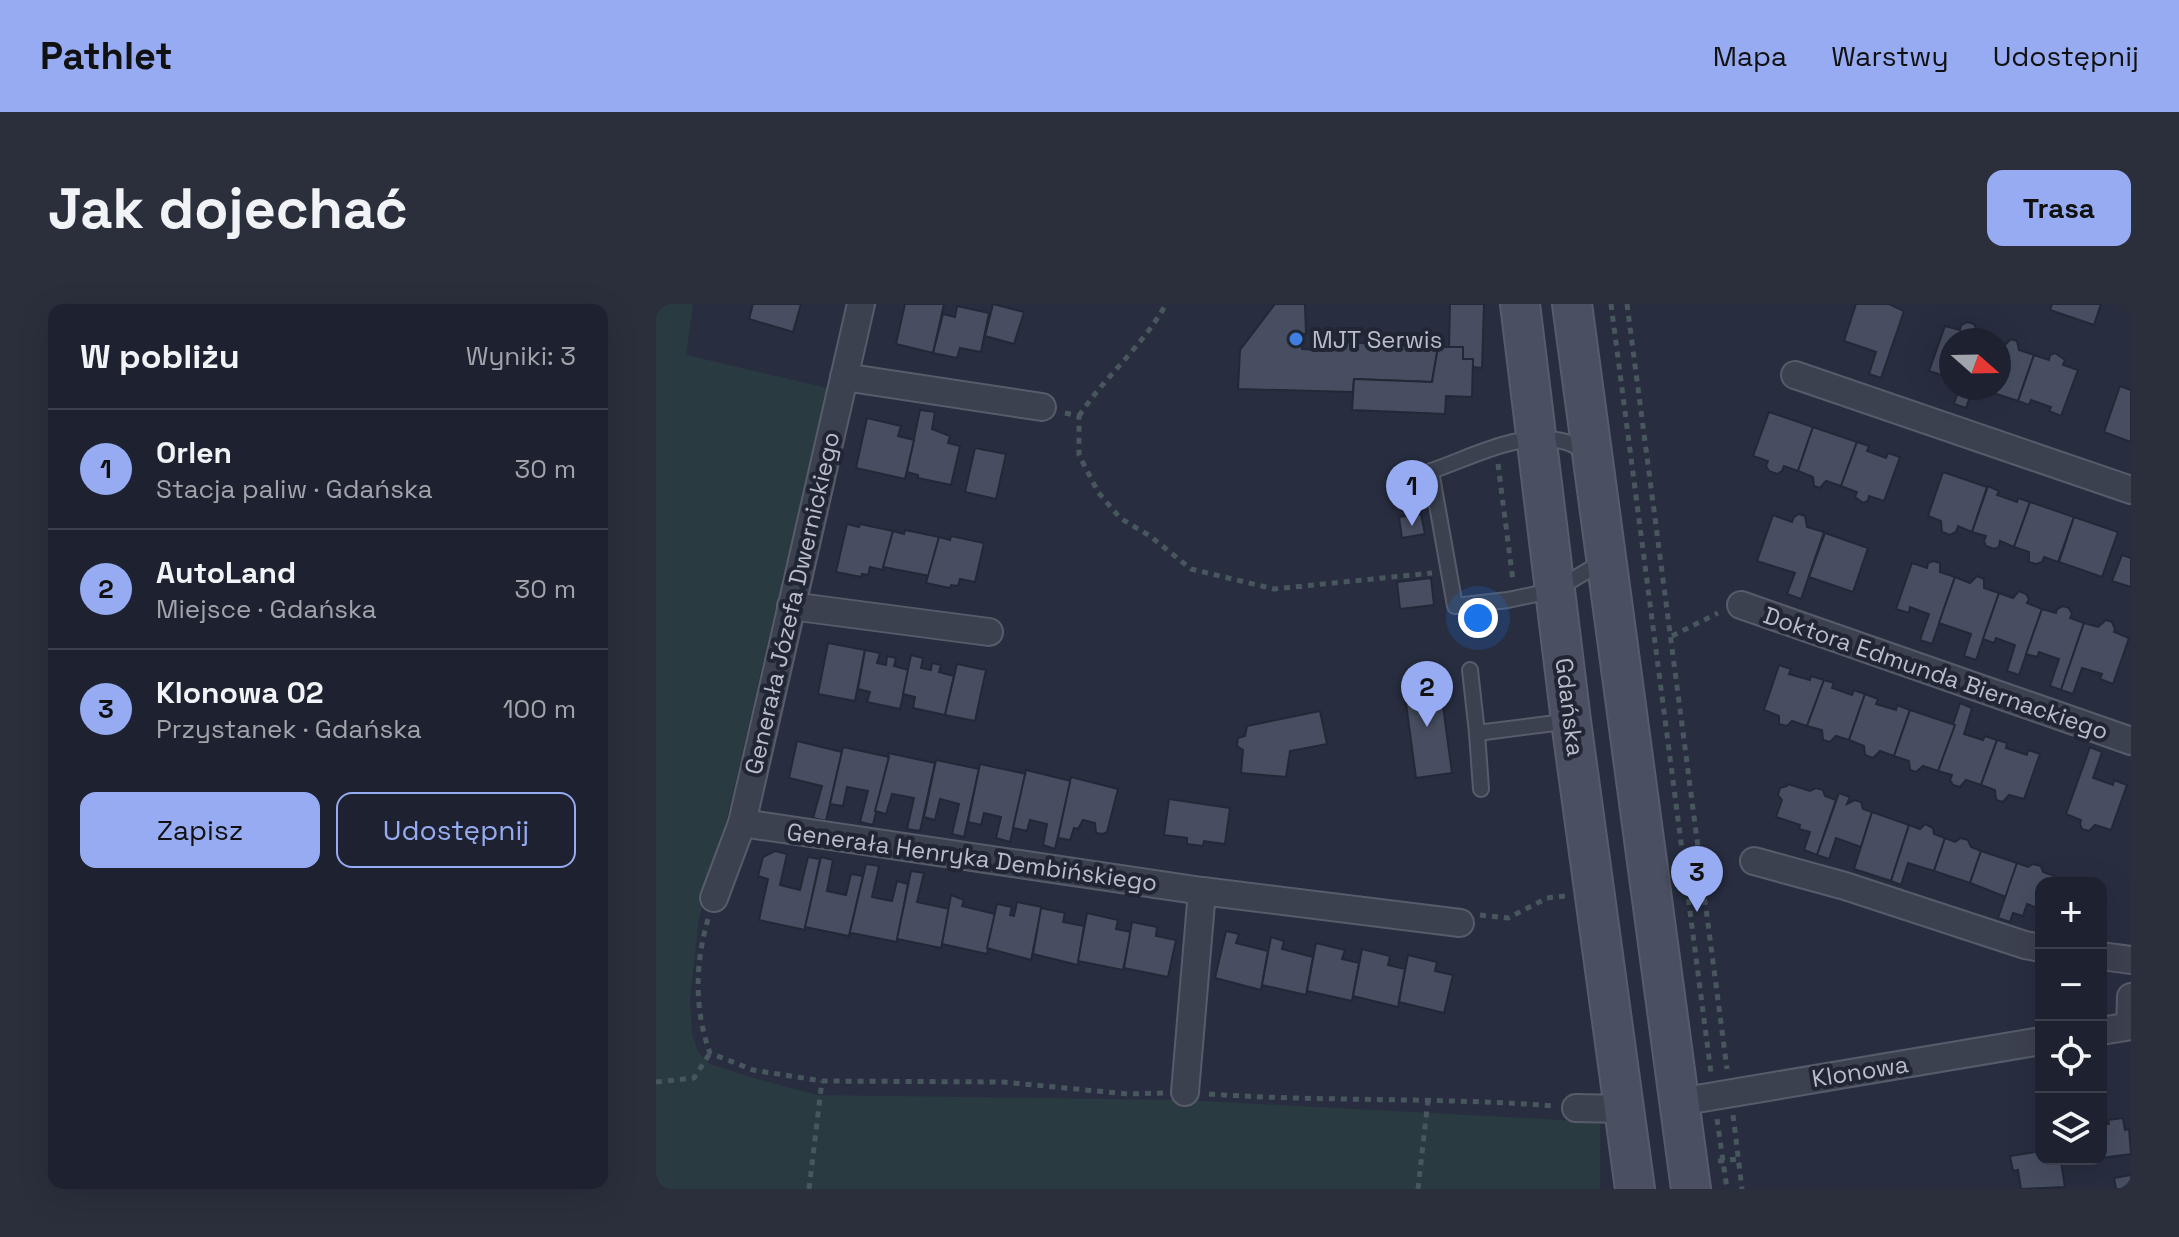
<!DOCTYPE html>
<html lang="pl">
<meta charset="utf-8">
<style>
:root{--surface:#1e2230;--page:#2b2f3c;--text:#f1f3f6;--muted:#a1a4ab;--line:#3c3f4c;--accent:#96abf1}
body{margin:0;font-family:"Space Grotesk",sans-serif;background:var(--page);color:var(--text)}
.controls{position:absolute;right:24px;bottom:24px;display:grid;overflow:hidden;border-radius:16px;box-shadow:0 8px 32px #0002}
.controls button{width:72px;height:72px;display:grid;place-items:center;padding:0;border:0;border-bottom:2px solid var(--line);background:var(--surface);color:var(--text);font:40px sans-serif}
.compass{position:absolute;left:1283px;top:24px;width:72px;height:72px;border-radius:50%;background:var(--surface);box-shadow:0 8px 32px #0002;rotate:110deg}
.you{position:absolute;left:822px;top:314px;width:28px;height:28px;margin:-20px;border:6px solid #fff;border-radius:50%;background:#1a73e8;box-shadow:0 0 0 12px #1a73e833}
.badge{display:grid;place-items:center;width:52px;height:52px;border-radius:50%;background:var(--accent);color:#111;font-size:26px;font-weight:700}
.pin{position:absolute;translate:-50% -66px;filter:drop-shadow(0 2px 4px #0008)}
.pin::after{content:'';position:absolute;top:42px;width:28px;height:24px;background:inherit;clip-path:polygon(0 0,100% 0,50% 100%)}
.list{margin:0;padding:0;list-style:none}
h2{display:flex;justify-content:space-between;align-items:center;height:104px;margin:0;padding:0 32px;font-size:34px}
h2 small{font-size:26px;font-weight:400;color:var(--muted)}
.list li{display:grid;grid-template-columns:52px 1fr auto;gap:24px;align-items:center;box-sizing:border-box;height:120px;padding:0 32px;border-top:2px solid var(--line)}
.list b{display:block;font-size:30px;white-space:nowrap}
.list p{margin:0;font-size:26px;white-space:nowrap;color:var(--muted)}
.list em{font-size:26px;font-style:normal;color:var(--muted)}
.actions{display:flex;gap:16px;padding:24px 32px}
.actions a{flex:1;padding:18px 0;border:2px solid var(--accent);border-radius:16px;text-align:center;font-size:28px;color:var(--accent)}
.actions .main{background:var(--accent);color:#111}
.icon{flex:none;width:44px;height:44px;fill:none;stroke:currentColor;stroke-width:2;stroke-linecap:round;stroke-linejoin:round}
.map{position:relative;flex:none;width:1475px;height:885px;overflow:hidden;border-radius:16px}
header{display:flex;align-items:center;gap:48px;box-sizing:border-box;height:112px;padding:0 40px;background:var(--accent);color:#111}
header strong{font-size:38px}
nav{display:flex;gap:44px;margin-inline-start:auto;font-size:28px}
.intro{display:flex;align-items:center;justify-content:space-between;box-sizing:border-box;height:192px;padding:0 48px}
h1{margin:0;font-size:56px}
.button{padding:20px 36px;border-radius:16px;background:var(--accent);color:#111;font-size:28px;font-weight:700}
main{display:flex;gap:48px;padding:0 48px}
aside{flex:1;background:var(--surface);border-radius:16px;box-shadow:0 8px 32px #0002}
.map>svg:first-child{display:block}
.green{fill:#2a3a41}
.building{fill:#474e61;stroke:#232837;stroke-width:2}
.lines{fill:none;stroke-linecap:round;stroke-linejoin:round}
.lane-casing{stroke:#575c6a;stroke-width:18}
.street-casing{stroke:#575c6a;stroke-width:30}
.secondary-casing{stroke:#575c6a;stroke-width:42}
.path{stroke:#48575e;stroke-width:5;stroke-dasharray:6 6;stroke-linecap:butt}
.lane{stroke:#3c4150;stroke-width:14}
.street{stroke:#3c4150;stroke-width:26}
.secondary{stroke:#4a4f62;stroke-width:38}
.shop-dot{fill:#3f7fe0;stroke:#212635;stroke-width:3}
.labels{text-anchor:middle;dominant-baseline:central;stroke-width:8;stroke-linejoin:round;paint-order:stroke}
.poi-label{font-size:24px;fill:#b9bcca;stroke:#212635;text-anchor:start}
.street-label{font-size:24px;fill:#b9bcca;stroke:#212635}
</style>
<header>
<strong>Pathlet</strong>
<nav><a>Mapa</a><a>Warstwy</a><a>Udostępnij</a></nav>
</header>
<div class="intro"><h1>Jak dojechać</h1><a class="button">Trasa</a></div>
<main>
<aside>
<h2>W pobliżu<small>Wyniki: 3</small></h2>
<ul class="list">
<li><span class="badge">1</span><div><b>Orlen</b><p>Stacja paliw · Gdańska</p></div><em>30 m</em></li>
<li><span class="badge">2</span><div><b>AutoLand</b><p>Miejsce · Gdańska</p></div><em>30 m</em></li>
<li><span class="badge">3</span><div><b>Klonowa 02</b><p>Przystanek · Gdańska</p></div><em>100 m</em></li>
</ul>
<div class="actions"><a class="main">Zapisz</a><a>Udostępnij</a></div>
</aside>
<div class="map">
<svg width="1475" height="885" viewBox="0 0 1475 885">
<rect width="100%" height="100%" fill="#282e40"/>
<path class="green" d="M0 0H37L30 51 171 84 71 513 43 614 34 694 36 730 42 748 54 760 94 773 161 791 528 796 944 818V885H0Z"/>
<g class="building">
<path d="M97 0H145L137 28 93 15Z"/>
<path d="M249 0H288L277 49 240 40Z"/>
<path d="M337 0 368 8 358 40 329 32Z"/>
<path d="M619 0H649L650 30H646V45L667 46V37L782 43 776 78 698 75 697 88 582 85 584 46Z"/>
<path d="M794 0H828L826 64 817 63V55H807V43H793Z"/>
<path d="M1200 0H1233L1248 7 1225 74 1213 70 1220 48 1188 37Z"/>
<path d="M1396 0H1445L1438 21 1394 6Z"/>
<path d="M301 2 333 9 325 48 304 44 301 54 277 49 287 10 299 13Z"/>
<path d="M1311 18 1318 20 1321 26 1319 31 1333 36H1295V74L1273 67 1289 22 1304 26 1305 21Z"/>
<path d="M1355 35 1361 37 1363 46 1378 51 1362 97 1322 84H1343V39L1349 41Z"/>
<path d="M782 43H807V55H817L816 93 790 92 789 110 696 106 698 75 776 78Z"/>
<path d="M1399 49 1409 56 1407 61 1422 66 1405 112 1393 107 1395 103 1375 96 1373 101 1362 97 1378 51 1393 56 1394 51Z"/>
<path d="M1464 82 1475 86V138L1448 128Z"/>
<path d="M1303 84H1317L1310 104 1298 100Z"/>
<path d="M264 106 279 108 276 125 294 132 292 139 304 142 295 181 262 174V171L251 168Z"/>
<path d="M1113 108 1157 123 1142 167 1128 162 1126 167 1121 170 1113 167 1110 162 1112 157 1097 152Z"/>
<path d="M211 114 245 122 242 132 258 136 249 175 200 164Z"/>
<path d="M1157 123 1201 138 1185 182 1170 177 1164 184 1158 182 1157 173 1142 167Z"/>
<path d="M1201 138 1213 142 1211 147 1230 154 1232 149 1244 153 1228 197 1213 192 1212 197 1207 199 1199 193 1201 188 1185 182Z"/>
<path d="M319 144 350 150 340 195 309 188Z"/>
<path d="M1287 168 1331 183 1316 228 1302 222 1300 228 1294 231 1286 228 1285 217 1272 212Z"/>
<path d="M1332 182 1343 187 1341 191 1361 198 1362 194 1374 198 1358 243 1344 237 1343 243 1338 245 1330 242 1328 237 1330 232 1316 228Z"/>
<path d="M1374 198 1418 213 1402 258 1388 253 1386 258 1380 260 1373 258V248L1358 243Z"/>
<path d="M765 210 769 230 746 234 743 213Z"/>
<path d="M1143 210 1149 212 1151 223 1168 228 1145 295 1131 290 1139 269 1101 257 1117 211 1136 218 1138 213Z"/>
<path d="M1418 213 1462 228 1446 273 1403 258Z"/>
<path d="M191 220 203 223 204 220 237 227 227 266 214 263 212 271 206 270 205 273 180 268Z"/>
<path d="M249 226 283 233 274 272 227 263 237 227 248 230Z"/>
<path d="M1169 229 1212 244 1197 288 1153 273Z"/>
<path d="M295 232 328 239 319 278 304 275 302 282 295 281 294 284 270 279 283 233 294 236Z"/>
<path d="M1466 251 1475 254V283L1456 277Z"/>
<path d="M1277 257 1284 259V268L1299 273 1276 340 1264 336 1273 310 1254 303 1253 309 1240 305 1256 259 1271 264 1272 259Z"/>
<path d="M1321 272 1328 275V284L1343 289 1320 356 1308 352 1315 330 1283 319 1299 273 1314 279Z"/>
<path d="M775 274 778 301 744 305 741 278Z"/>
<path d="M1363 287 1370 290 1373 295 1371 299 1386 305 1363 371 1351 367 1359 341 1340 334 1338 339 1327 335 1343 289 1357 294Z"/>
<path d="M1407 302 1413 304 1416 310 1414 314 1428 319 1405 386 1394 382 1403 355 1383 348 1381 353 1370 350 1386 305 1400 309 1401 305Z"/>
<path d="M1450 316 1456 318 1459 325 1458 328 1473 334 1457 380 1444 375 1446 370 1426 364 1417 390 1405 386 1428 319 1442 323Z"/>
<path d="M172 339 209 346 199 397 162 390Z"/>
<path d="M209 346 224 349 221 359 230 361 231 352 240 354 238 362 253 366 244 405 211 398 214 388 202 385Z"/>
<path d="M255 351 267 354 265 364 275 366 276 359 285 361 283 368 298 372 289 411 257 404 259 393 247 390Z"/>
<path d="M301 360 330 366 319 417 289 411Z"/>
<path d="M1123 361 1135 365 1133 370 1154 376 1155 372 1168 376 1151 422 1136 417 1131 422 1123 420V412L1108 406Z"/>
<path d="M783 372 796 469 760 474 747 377Z"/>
<path d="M1168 376 1178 379 1176 384 1196 391 1198 386 1209 390 1193 436 1180 432 1174 438 1167 436 1166 426 1151 422Z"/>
<path d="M1209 390 1222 395 1220 400 1240 406 1241 401 1254 406 1238 452 1224 447 1217 454 1209 451 1208 442 1193 436Z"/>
<path d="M1304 399 1316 404 1308 430 1327 436 1329 432 1341 436 1325 481 1310 476 1304 483 1297 481 1294 476 1296 471 1282 467Z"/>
<path d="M1254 406 1299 421 1282 467 1267 462 1260 468 1254 466 1253 457 1238 452Z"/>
<path d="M664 407 671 440 634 447 630 473 585 469 587 446 581 442 582 434 589 432 591 422Z"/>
<path d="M1341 436 1351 439 1350 444 1371 451 1372 446 1384 450 1368 495 1353 491 1347 498 1340 496 1339 486 1325 481Z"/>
<path d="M141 437 186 448 170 517 157 514 166 482 133 474Z"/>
<path d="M187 443 233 453 217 521 204 518 212 487 191 483 187 502 174 500Z"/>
<path d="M1434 443 1446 448 1437 474 1457 481 1458 476 1471 481 1455 526 1439 521 1433 527 1426 525 1424 520 1425 516 1410 510Z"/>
<path d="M232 449 279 459 264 527 251 525 258 494 236 490 230 510 219 507 233 453Z"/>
<path d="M280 456 323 465 308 533 296 530 303 500 284 495 279 516 268 513Z"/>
<path d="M324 460 370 470 354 538 340 534 345 513 328 509 325 521 312 518Z"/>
<path d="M370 466 415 477 399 545 387 541 391 520 374 516 371 527 357 524Z"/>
<path d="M415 473 462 485 451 528 447 530 440 529 439 519 427 516 422 525 418 524 414 536 402 534Z"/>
<path d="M1132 480 1154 487 1160 484 1167 486 1169 492 1180 496 1161 551 1148 546 1154 528 1143 525 1144 521 1120 513 1126 496 1122 491 1124 484 1131 482Z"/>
<path d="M1183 489 1194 493 1191 500 1199 496 1205 498 1207 505 1216 508 1205 543 1180 534 1173 555 1161 551Z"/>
<path d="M513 495 574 504 569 540 548 537 547 542 531 540V534L508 531Z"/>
<path d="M1216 508 1253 521 1235 577 1198 565Z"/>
<path d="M1269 520 1277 524 1278 530 1289 534 1278 567 1252 559 1245 581 1235 577 1253 521 1264 525Z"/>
<path d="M1289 534 1299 538 1305 534 1312 536 1315 543 1325 547 1314 579 1278 567Z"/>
<path d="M119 547 131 550 124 581 144 586 152 553 164 555 149 626 103 616 112 575 102 572 107 553Z"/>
<path d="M1325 547 1361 559 1350 593 1314 579Z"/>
<path d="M165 553 177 556 171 587 190 591 195 570 207 572 193 632 149 623Z"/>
<path d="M1361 559 1372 563 1377 560 1385 562 1387 568 1398 572 1396 579H1385V605L1371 600 1367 612 1357 609 1354 618 1342 614Z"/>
<path d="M210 560 223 562 216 593 236 597 241 577 252 580 241 638 196 629 193 632Z"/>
<path d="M255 567 268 569 261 598 294 605 285 644 241 635Z"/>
<path d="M295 591 308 596 306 602 339 610 331 650 286 640Z"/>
<path d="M361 598 386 603 375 656 331 644 341 600 356 603 354 611 358 612Z"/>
<path d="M385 604 409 609 407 618 428 622 422 661 377 650Z"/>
<path d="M431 609 462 616 460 625 475 628 467 666 422 657Z"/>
<path d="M476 618 501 623 500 632 520 636 512 673 468 664Z"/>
<path d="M570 627 583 630 580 639 612 647 605 686 559 674Z"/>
<path d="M615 633 628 637 626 645 657 653 650 691 606 681Z"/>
<path d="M660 639 689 646 686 655 703 659 696 697 651 687Z"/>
<path d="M706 645 734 652 732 661 749 665 742 703 697 692Z"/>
<path d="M752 651 781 658 779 667 797 671 788 709 743 698Z"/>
<path d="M1467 814 1469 826 1473 825 1475 850 1445 854V821L1453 820 1452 816Z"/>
<path d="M1385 847V855H1399L1400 859 1405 858 1409 883 1365 885 1362 866 1357 867 1354 852Z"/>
<path d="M1475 871V885H1460L1458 874Z"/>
</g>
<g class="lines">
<g class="lane-casing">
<g id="lane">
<path d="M933 149C925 145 917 140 910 138 865 125 817 153 775 167L799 302 852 296 899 286 948 257"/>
<path d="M814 366 821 429 915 417"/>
<path d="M821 429 825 485"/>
</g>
</g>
<g class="street-casing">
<g id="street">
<path d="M1139 71 1475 186"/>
<path d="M188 73 386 103"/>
<path d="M1085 301 1475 437"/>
<path d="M135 302 333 328"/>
<path d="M86 519 546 587 804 619"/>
<path d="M1098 557 1189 582 1369 641 1385 644"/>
<path d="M58 594 86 519 205 0"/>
<path d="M1445 652 1475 656"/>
<path d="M1474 722 1475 693"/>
<path d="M1445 727 1475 722"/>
<path d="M529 788 546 587"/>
<path d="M1023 798 1385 737"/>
<path d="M920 804 968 805"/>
</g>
</g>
<g class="secondary-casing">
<g id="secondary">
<path d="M864 0 915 417 979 885"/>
<path d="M916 0 1035 885"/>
</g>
</g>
<g class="path">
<path d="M955 0 1055 769"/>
<path d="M971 0 1071 765"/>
<path d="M409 109 423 112V151L442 188 464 214 494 232 535 265 618 285 776 269"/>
<path d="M423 112C449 72 487 42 510 0"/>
<path d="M842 160 857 277"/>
<path d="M1016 332 1062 309"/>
<path d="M824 611 852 614 891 594 909 592"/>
<path d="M52 615C39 660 38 705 54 749L97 766 166 777 347 778 472 790 507 789"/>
<path d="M0 778 38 774 54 749"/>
<path d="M553 790C668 798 784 793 899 802"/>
<path d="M1077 811 1086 885"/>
<path d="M1061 815 1071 885"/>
<path d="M1062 857 1082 855"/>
<path d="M153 885 166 777"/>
<path d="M762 885 772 796"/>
</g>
<use href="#lane" class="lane"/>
<use href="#street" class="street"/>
<use href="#secondary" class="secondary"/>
</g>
<circle class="shop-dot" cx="640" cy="35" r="8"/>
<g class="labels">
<g class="poi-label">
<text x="656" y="35">MJT Serwis</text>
</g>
<g class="street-label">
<text transform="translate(136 299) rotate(-77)">Generała Józefa Dwernickiego</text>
<text transform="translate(1280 369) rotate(19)">Doktora Edmunda Biernackiego</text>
<text transform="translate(914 403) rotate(83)">Gdańska</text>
<text transform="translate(316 553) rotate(8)">Generała Henryka Dembińskiego</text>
<text transform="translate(1204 767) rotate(-9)">Klonowa</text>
</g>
</g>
</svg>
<div class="controls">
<button>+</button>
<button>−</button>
<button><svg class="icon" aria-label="locate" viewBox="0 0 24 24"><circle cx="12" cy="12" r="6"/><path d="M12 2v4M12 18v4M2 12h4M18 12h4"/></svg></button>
<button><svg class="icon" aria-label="layers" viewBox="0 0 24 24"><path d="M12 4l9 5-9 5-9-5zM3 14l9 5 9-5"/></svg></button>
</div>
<svg class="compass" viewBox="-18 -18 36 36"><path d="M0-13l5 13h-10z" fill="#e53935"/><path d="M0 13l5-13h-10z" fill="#a1a4ab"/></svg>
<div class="you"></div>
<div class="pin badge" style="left:756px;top:222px">1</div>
<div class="pin badge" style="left:771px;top:423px">2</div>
<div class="pin badge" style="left:1041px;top:608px">3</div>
</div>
</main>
